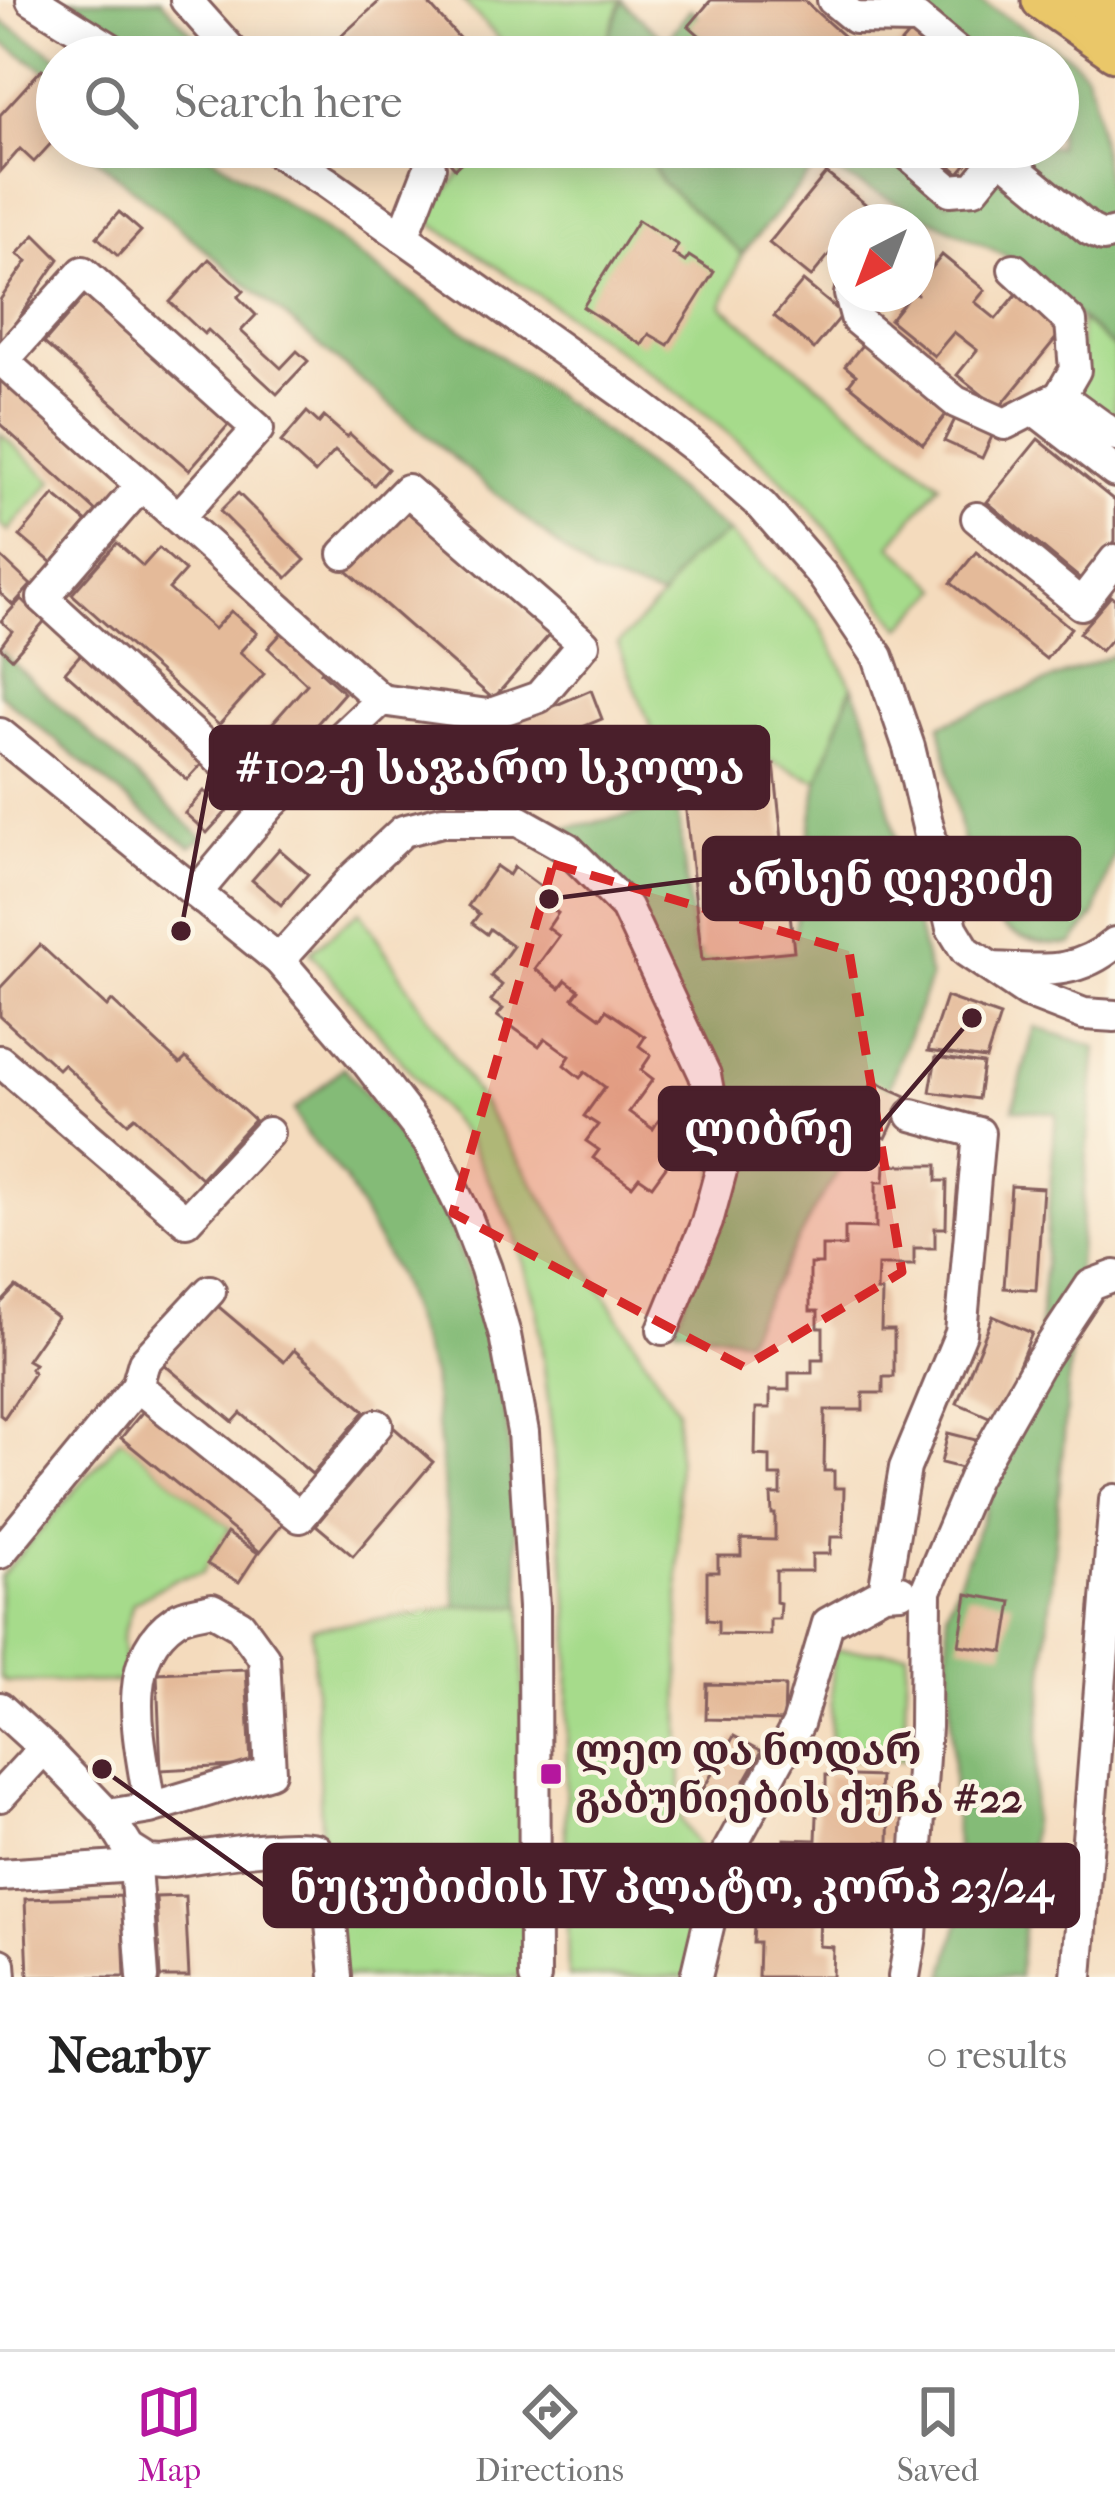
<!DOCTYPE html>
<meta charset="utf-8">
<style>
:root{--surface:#fff;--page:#f6f6f6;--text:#222;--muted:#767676;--line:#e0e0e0;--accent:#b5179e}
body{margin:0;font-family:"IM FELL French Canon","Noto Serif Georgian",serif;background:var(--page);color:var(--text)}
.compass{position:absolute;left:827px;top:204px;width:108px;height:108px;border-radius:50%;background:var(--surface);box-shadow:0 6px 30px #0003;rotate:222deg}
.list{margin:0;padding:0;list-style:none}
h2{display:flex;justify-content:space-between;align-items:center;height:156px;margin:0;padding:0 48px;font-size:51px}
h2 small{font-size:39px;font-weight:400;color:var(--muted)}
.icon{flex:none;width:66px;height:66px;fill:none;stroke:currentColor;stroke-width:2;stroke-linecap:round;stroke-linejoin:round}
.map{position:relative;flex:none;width:1115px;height:1977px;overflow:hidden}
.search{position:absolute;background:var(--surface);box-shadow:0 6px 30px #0003;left:36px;right:36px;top:36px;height:132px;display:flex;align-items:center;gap:30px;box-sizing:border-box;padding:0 42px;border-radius:66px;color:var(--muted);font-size:45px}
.sheet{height:372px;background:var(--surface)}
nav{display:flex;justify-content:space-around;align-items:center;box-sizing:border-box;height:168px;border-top:3px solid var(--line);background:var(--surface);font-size:33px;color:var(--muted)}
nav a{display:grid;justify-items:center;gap:6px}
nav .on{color:var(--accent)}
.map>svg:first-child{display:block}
.green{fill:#a6db8b;stroke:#787d5b;stroke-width:3}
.forest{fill:#84bb77;stroke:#676d51;stroke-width:3}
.building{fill:#e4ba99}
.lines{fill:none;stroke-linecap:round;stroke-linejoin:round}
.minor-casing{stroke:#86615e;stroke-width:36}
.major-casing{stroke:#86615e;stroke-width:45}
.minor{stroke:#fff;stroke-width:30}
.major{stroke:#eac769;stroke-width:39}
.marked{fill:#d62828;fill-opacity:0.2;stroke:#d62828;stroke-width:9;stroke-dasharray:24 15;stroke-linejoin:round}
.poi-dot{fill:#b5179e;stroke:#fcf5e5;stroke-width:4.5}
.labels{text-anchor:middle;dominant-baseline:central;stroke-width:9;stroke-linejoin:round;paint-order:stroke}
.poi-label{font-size:42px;font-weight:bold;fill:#4a1f2b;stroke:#fcf5e5;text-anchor:start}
.leader{fill:none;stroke:#4a1f2b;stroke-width:4.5}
.callout-dot{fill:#4a1f2b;stroke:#fcf5e5;stroke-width:4.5}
.callout{fill:#4a1f2b;stroke:#4a1f2b;stroke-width:4.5}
.callout-label{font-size:45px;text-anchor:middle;font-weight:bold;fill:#fff}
</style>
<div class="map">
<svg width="1115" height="1977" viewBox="0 0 1115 1977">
<rect width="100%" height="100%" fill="#fcf5e5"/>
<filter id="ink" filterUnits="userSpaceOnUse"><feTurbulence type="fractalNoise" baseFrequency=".00833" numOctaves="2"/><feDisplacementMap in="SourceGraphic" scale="24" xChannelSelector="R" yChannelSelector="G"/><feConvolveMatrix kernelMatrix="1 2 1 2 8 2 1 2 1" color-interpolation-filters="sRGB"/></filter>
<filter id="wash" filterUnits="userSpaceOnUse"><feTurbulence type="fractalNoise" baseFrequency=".004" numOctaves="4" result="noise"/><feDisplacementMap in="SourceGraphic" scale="48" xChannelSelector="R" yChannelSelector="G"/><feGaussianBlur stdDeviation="2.7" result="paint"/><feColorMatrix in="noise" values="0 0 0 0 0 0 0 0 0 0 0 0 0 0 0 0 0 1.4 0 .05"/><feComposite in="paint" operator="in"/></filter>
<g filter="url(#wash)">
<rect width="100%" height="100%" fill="#f4dbbd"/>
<g class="green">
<path d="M462 0H621V1L606 43 608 57H517Z"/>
<path d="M481 147H644L662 181 742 254 722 306 940 484 891 545 940 589 901 628C859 571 820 512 766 465 661 373 540 298 425 218Z"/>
<path d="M1081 320 1115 349V422L1082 406 1079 390Z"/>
<path d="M0 433 53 481 8 531 0 524Z"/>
<path d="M729 533 818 621 852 686 818 781 747 751 666 765 618 644 662 598 687 560Z"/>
<path d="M360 911 677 1409 681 1819 708 1862 704 1977H568L565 1818 570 1630 554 1450 537 1309 514 1231 469 1141 310 952Z"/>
<path d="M121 1438 230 1528 202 1573 175 1579 133 1603 122 1639 127 1682H6L0 1677V1577Z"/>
<path d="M456 1606H522L528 1977H336L323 1861 312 1628 422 1614Z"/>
<path d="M833 1650 907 1652 904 1760 830 1758Z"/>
</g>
<g class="forest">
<path d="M70 0H161L214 57H157Z"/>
<path d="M906 0H978L1069 56 1085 72 1093 92 1115 235V349L1012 259 818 164 742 254 661 181 644 147H884L947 202 1018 147H1058V57H975Z"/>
<path d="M622 1 666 41 691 9 745 57H608L606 43Z"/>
<path d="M0 20 58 57 57 78 0 41Z"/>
<path d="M83 147H198L300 213 587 419 729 533 687 560 662 598 593 575Z"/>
<path d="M0 651 203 838 191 847 136 807 0 694Z"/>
<path d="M1115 654V850L1095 915 1072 944C983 949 972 888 958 816 952 786 946 755 940 725Z"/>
<path d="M852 686 870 727 930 979 883 1103 815 1208 745 1339 675 1327 713 1224 721 1083 587 848 565 828 677 806 695 953H791L818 781Z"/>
<path d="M1035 1027 1096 1047 1019 1977H944L959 1922 947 1611 1036 1376 1056 1113 1013 1109Z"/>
<path d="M344 1067 408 1148 447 1217 490 1328 507 1425 522 1606H456L432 1375 397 1276 345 1180 304 1131 294 1110Z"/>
</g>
<g id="blocks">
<g class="building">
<path d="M381 0H425L476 57H356L339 38Z"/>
<path d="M711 0H803L851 43 839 57H784L778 52 774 57H724L689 26Z"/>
<path d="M913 29 946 57H889Z"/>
<path d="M42 69 57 82V137L34 162 20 149 0 172V115Z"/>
<path d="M437 147H478L455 168Z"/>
<path d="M928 147H981L959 173Z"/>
<path d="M826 173 868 206 855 222H845V235L811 277 769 243Z"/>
<path d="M119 212 141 231 118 256 97 237Z"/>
<path d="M638 220 678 245 673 254 685 262 689 256 714 272 668 345 649 334 642 345 583 307Z"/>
<path d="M35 235 59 259 0 345V300L27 261 17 254Z"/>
<path d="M942 255 985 290 975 302 996 319 1020 290 1066 326 999 408 957 375 977 350 954 332 934 356 890 320 911 294H917V287Z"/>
<path d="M209 259 244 291 238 297 256 315 241 331 281 368 297 351 308 361 277 394 208 330 204 334 170 302Z"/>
<path d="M803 281 843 314 814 349 774 316Z"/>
<path d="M86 295 231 422 189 470 44 343Z"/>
<path d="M866 340 951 408 923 444 849 384 856 375 845 366Z"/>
<path d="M3 375 123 485 97 512 0 424V379Z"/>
<path d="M307 412 319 423 324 417 347 437 350 434 388 469 374 485 335 451 315 473 281 442Z"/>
<path d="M956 417 993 434 982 458 944 441Z"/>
<path d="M1038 439 1115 501V541L1083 581 987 502Z"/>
<path d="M238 493 305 560 287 578 220 511Z"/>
<path d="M54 495 87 522 52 563 20 536Z"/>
<path d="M405 505 551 633 493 699 347 571Z"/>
<path d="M117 543 143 566 159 548 185 571 169 589 214 629 231 611 257 633 240 652 264 674 219 725 72 594Z"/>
<path d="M976 552 1071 628 1046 659 951 583Z"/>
<path d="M0 556 31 585 13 605 0 593Z"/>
<path d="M1111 596 1115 599V635L1101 651 1079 633Z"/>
<path d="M21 599 32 610 37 605 49 616 12 658 0 647 12 631 1 621Z"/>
<path d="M287 627 328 663 321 672 344 693 272 775 247 752 307 684 268 648Z"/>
<path d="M86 648 208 757 187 780 65 672Z"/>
<path d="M591 690 602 719 544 743 340 788 336 772 351 768 350 763 538 713Z"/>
<path d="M774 764 794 951 702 960 682 774Z"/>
<path d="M204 791 227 811 207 833 185 813Z"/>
<path d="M279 849 308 874 281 905 252 880Z"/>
<path d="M496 866 509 875 514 867 552 895 546 904 558 913 548 928 559 936 535 969 560 988 566 980 579 990 573 998 601 1018 606 1010 645 1037 639 1046 651 1055 641 1070 653 1079 629 1112 653 1129 658 1121 673 1131 668 1137 681 1146 652 1186 639 1177 632 1186 593 1158 599 1150 586 1141 598 1125 584 1116 605 1087 585 1072 580 1078 564 1065 570 1056 545 1038 539 1046 497 1016 503 1009 491 1001 502 985 491 976 513 946 490 929 487 934 472 923 479 914 468 906Z"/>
<path d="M40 945 107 1007 112 1001 180 1064 186 1058 254 1120 201 1178 135 1117 128 1123 63 1064 58 1069 0 1016V988Z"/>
<path d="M946 997 1000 1016 986 1059 928 1051Z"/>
<path d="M936 1057 983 1064 978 1099 930 1092Z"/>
<path d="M873 1081 906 1096 886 1138 877 1134 870 1156 833 1144 841 1118 854 1123Z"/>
<path d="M885 1165H937V1181H947L946 1228H935V1248H914V1265H878L877 1291 882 1292 881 1330H894V1377H883V1393H863V1410H825L824 1471H834V1488H844L843 1537H831L830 1554H812V1571H776V1602L780 1603 779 1619H770V1635L718 1634V1621L707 1620V1572H718V1556H741V1539L775 1540V1514H772L771 1495H781V1476H770V1456L755 1455 756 1408H770V1390H789V1373H812V1359H823V1328H818V1311H810V1264H822V1246H845V1227L876 1228V1182H884Z"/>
<path d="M1011 1186 1043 1188 1036 1290 1004 1288Z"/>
<path d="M16 1287 57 1317 27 1360 34 1364 30 1369 34 1373 4 1418 0 1415V1304Z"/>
<path d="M213 1302 284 1362 294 1350 365 1411 312 1474 241 1413 233 1422 161 1362Z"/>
<path d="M993 1316 1032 1333 996 1420 957 1403Z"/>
<path d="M149 1404 288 1517 260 1552 121 1438Z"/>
<path d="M392 1426 433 1462 353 1556 316 1525 378 1451 373 1448Z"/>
<path d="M948 1433 976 1440 969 1470 941 1463Z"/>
<path d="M227 1533 258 1553 239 1582 207 1564Z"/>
<path d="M967 1594 1012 1602 1004 1652 959 1645Z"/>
<path d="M246 1669 251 1765 161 1770 157 1673Z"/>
<path d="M707 1684 785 1686 784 1721 706 1719Z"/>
<path d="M734 1736 762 1751 730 1807 702 1791Z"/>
<path d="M826 1775 880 1777 879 1793H890L889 1843 878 1842 877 1863 855 1862 854 1880 817 1879 816 1906 820 1907 819 1946 833 1947 832 1977H758L759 1943H753L754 1925H745L747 1876 759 1877 760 1857 783 1858 784 1839 816 1840 818 1792 826 1793Z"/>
<path d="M122 1896 125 1977H28L25 1899Z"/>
<path d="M185 1896 189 1977H160L156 1897Z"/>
</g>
</g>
</g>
<g filter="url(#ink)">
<use href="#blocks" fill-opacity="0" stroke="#86615e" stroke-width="3"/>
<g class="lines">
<g class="minor-casing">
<g id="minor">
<path d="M32 0 124 57"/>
<path d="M186 0 237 57"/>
<path d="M833 0 855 18 917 19 963 57"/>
<path d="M270 147 326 182 633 400 697 449 762 506 823 576 878 657 909 747 952 928 966 951 1027 992 1084 1014 1115 1016"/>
<path d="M900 147 950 190 974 188 1007 147"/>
<path d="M1000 156 1090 230 1103 236 1115 233"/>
<path d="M403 237 430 167"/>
<path d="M850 294 857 320 956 402 1005 424 1060 396 1075 370 1071 322 1014 269"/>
<path d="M1060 396 1115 436"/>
<path d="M1035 410 1115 472"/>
<path d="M141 485 43 598 270 805"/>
<path d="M178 518 258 429 83 272 3 361 381 700"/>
<path d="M977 518 1081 604 1115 560"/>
<path d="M0 734 279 960 366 1061 430 1144 467 1219 486 1269 505 1335 523 1432 534 1607 535 1977"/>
<path d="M197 892 270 805 381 700 488 715 539 697 584 644 407 490 344 554"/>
<path d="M279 960 353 878 403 831 442 821H519L567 848 626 907 705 1075 722 1167 707 1222 663 1329"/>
<path d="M994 968C1042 970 1076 976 1115 943"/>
<path d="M0 1061 186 1221 268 1133"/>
<path d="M137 1386 300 1517 377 1425"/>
<path d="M0 1553 137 1386 144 1362 210 1291"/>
<path d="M884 1592 905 1468 961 1333 979 1133 912 1115"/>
<path d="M0 1708 44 1748 108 1815 129 1849 148 1861 161 1862C199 1858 282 1841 316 1849L328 1889 336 1977"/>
<path d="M0 1796 44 1748"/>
<path d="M108 1815 150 1808 270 1772 264 1658 240 1625 212 1609C200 1612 185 1613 175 1620 115 1661 142 1748 150 1808"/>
<path d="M0 1875 135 1866 143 1977"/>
<path d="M0 1964 1 1977"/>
<path d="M696 1977 724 1859 798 1724 828 1623 884 1592 901 1591"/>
<path d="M904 1977 911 1936 925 1727 926 1591 974 1478 1038 1365 1091 1285 1115 1276"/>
<path d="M1077 1977 1115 1500"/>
</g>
</g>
<g class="major-casing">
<g id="major">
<path d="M1042 0 1115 51"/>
<path d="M1084 0 1115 15"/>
</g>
</g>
<use href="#minor" class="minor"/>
<use href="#major" class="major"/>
</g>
</g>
<path class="marked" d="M553 864 849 951 902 1272 744 1367 453 1213Z"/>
<rect class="poi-dot" x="539" y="1762" width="24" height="24" rx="6"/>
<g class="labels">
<g class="poi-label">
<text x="575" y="1750">ლეო და ნოდარ<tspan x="575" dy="48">გაბუნიების ქუჩა #22</tspan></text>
</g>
</g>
<path class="leader" d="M181 931L211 767M549 899L704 879M972 1018L878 1128M102 1769L265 1886"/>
<g class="callout-dot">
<circle cx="181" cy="931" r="12"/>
<circle cx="549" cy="899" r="12"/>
<circle cx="972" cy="1018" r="12"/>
<circle cx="102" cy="1769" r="12"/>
</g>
<g class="callout">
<rect x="211" y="727" width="557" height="81" rx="12"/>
<rect x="704" y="838" width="375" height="81" rx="12"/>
<rect x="660" y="1088" width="218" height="81" rx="12"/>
<rect x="265" y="1845" width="813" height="81" rx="12"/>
</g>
<g class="callout-label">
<text x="490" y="783">#102-ე საჯარო სკოლა</text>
<text x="891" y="894">არსენ დევიძე</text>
<text x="769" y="1144">ლიბრე</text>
<text x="671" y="1902">ნუცუბიძის IV პლატო, კორპ 23/24</text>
</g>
</svg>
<svg class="compass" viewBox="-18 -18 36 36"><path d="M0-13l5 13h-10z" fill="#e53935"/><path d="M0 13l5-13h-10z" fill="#767676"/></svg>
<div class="search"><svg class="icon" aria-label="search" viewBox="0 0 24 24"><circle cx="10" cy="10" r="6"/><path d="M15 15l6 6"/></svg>Search here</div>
</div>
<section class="sheet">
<h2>Nearby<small>0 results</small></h2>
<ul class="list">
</ul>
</section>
<nav>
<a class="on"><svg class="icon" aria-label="map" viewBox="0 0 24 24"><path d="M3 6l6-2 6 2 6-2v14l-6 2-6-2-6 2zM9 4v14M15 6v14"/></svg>Map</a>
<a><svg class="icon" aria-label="directions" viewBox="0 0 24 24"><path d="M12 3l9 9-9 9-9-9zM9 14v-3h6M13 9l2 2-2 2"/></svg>Directions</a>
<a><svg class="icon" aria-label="saved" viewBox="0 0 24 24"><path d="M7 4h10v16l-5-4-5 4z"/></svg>Saved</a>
</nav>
